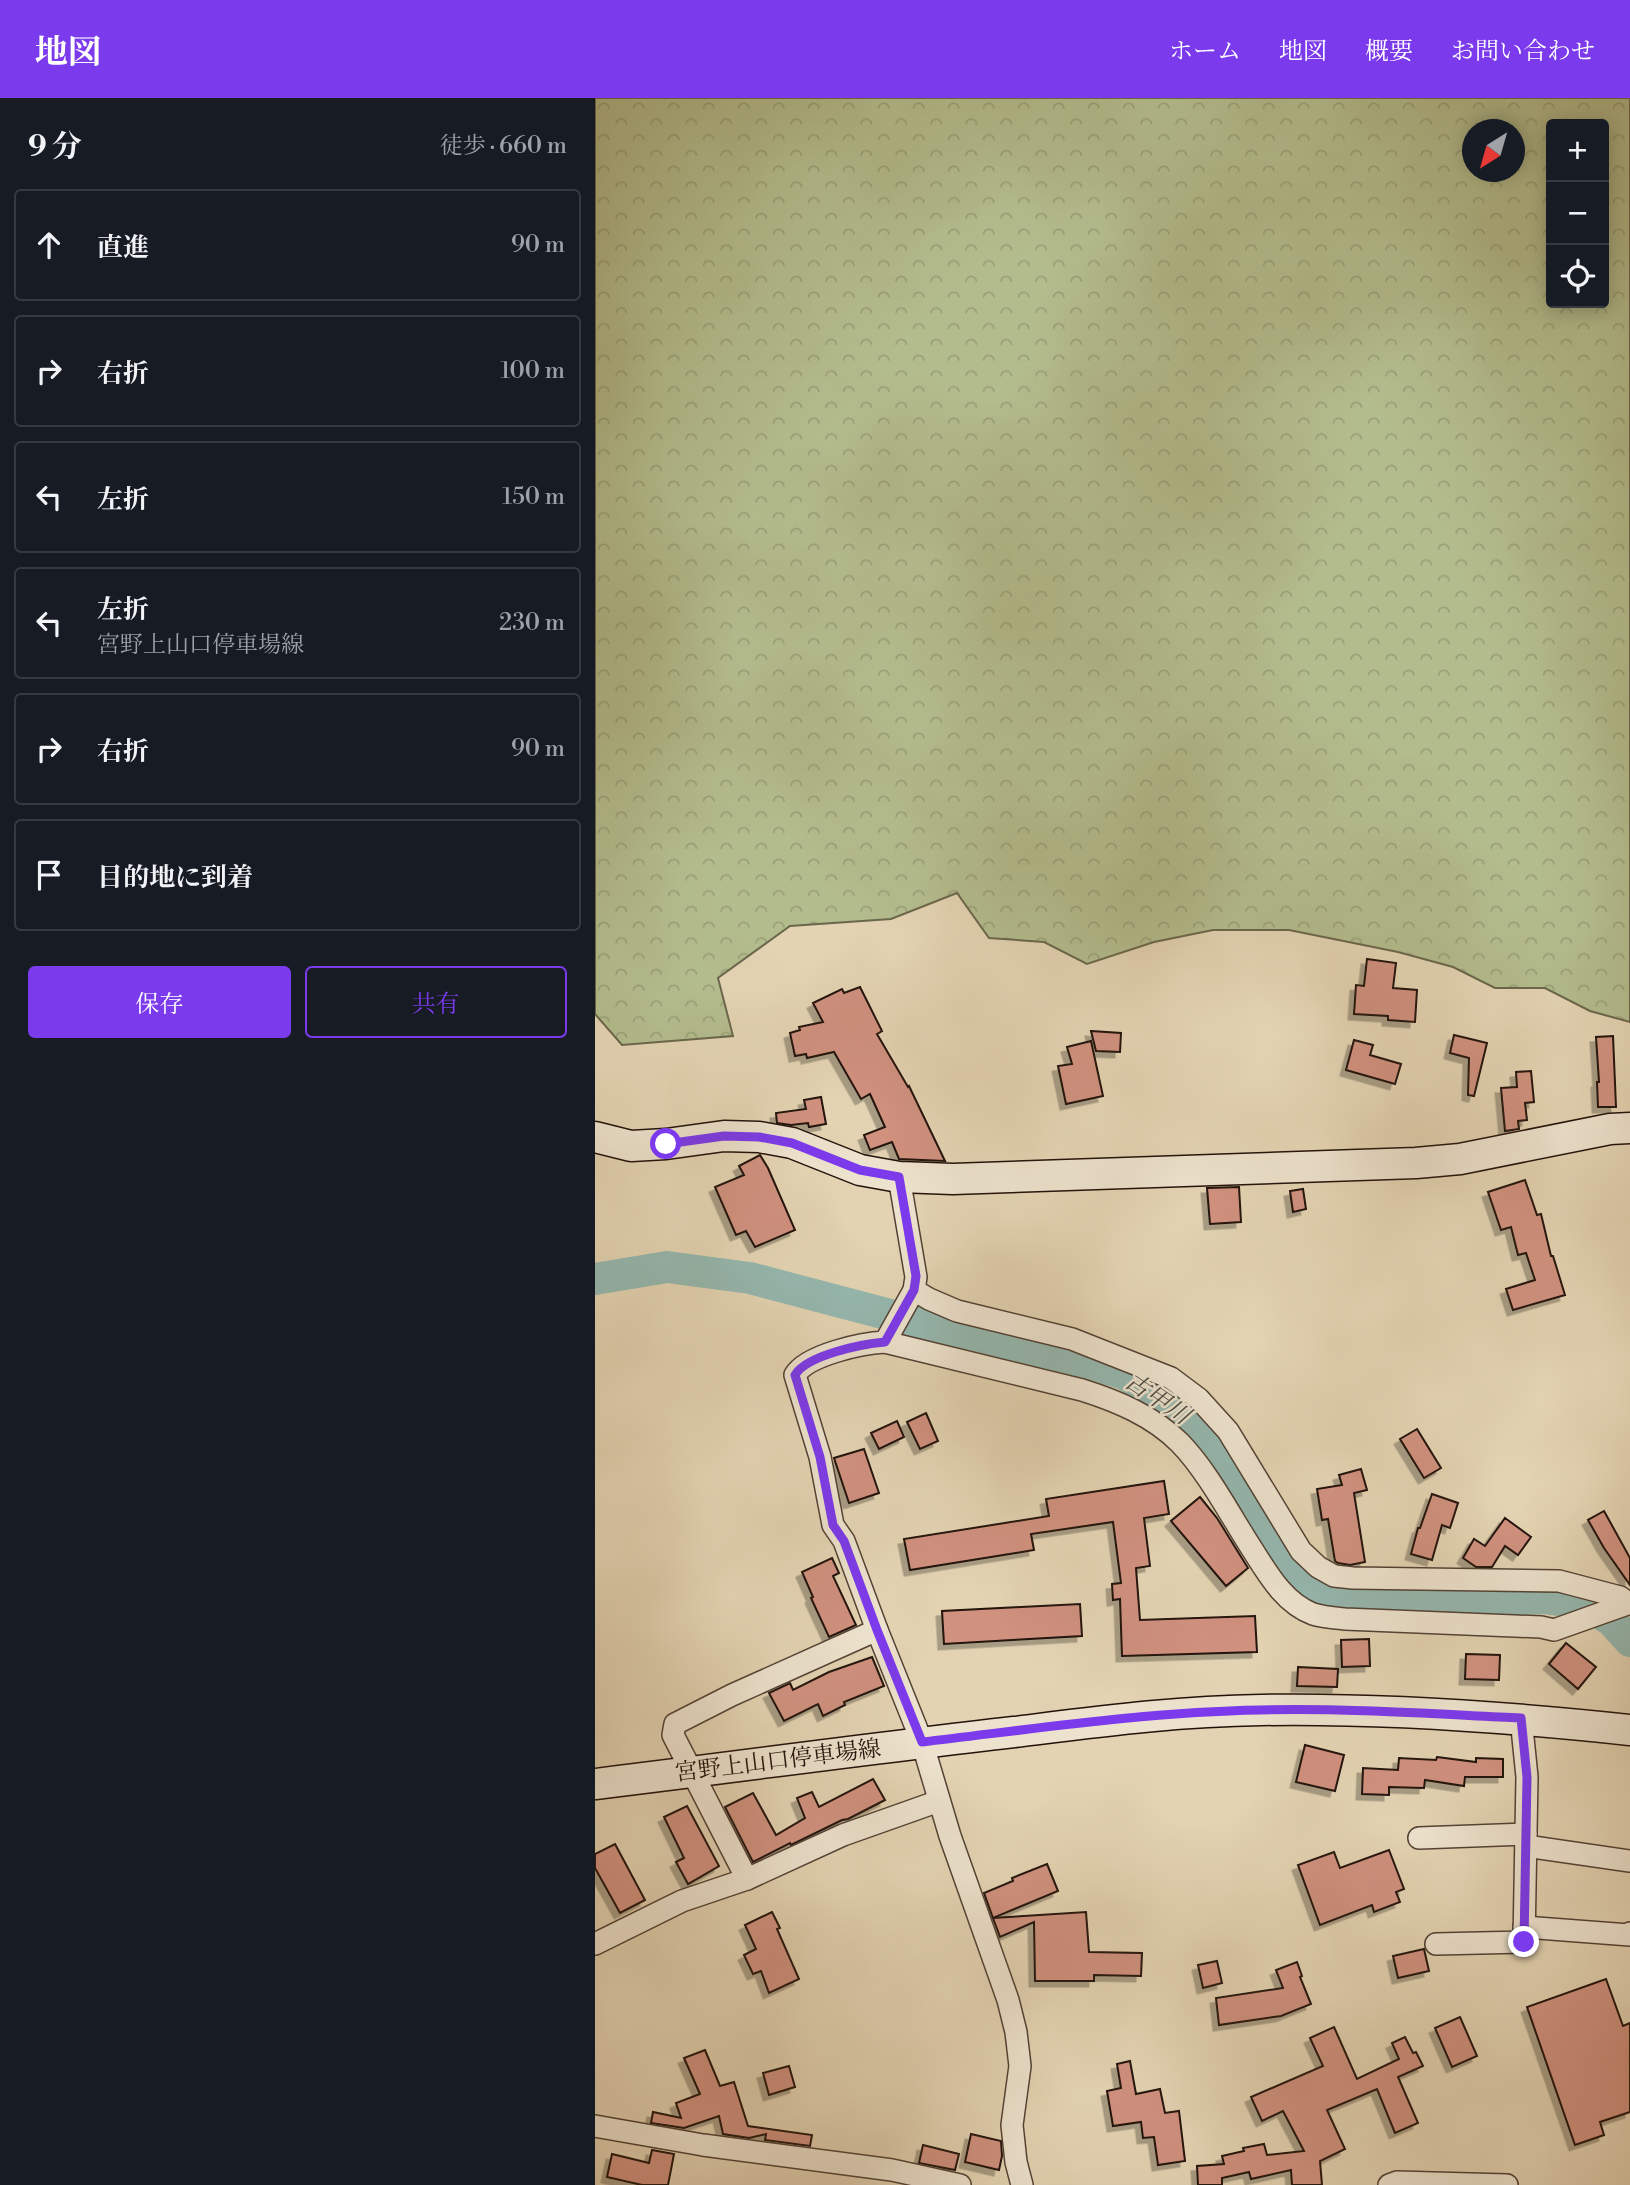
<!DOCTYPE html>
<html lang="ja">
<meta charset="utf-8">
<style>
:root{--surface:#171b24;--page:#20242c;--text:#f1f3f6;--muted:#9ea1a6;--line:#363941;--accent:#7c3aed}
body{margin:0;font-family:"Libre Bodoni","Noto Serif JP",serif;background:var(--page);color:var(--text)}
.controls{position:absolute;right:21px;top:21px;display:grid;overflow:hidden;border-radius:7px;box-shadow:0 4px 18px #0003}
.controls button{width:63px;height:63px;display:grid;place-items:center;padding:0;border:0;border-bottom:2px solid var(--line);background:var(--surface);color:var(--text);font:35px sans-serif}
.compass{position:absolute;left:867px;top:21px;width:63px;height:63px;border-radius:50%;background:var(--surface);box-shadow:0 4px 18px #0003;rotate:217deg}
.stop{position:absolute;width:21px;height:21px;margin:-16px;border:5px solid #7c3aed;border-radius:50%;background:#fff}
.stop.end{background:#7c3aed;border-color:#fff;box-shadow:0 2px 7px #0008}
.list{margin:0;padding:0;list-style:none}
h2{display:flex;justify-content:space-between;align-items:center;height:91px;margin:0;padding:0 28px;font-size:30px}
h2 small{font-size:23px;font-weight:400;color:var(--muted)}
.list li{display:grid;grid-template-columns:46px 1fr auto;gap:21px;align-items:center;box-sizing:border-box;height:112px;margin:0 14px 14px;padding:0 14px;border:2px solid var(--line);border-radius:7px}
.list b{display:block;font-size:26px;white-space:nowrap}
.list p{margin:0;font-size:23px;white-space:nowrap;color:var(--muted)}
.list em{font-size:23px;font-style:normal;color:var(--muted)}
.actions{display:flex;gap:14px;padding:21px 28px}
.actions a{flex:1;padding:16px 0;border:2px solid var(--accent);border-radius:7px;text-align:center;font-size:24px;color:var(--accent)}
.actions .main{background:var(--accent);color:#fff}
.icon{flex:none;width:38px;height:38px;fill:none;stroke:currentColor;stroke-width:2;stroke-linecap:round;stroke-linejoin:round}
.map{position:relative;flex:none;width:1035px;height:2087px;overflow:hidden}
header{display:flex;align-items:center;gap:42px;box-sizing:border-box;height:98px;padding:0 35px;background:var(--accent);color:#fff}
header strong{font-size:33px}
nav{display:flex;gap:38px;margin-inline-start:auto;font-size:24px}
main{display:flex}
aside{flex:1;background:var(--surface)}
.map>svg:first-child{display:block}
.forest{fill:url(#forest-crowns);stroke:#6b674c;stroke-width:2;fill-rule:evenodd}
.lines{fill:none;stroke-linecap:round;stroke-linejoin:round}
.river{stroke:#95b7ae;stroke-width:32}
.building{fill:#d0917f;stroke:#23120b;stroke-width:2;filter:url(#shadow)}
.street-casing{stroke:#534235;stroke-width:24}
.secondary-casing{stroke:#23120b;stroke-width:33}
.street{stroke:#ede2cd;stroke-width:21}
.secondary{stroke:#ede2cd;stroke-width:30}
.route{stroke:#7c3aed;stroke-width:9}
.labels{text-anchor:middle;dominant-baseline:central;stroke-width:5;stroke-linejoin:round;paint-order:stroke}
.street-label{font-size:23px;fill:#23120b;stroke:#ede2cd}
.water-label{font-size:24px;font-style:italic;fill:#4b4c44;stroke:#ede2cd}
</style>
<header>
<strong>地図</strong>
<nav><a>ホーム</a><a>地図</a><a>概要</a><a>お問い合わせ</a></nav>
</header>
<main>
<aside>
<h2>9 分<small>徒歩 · 660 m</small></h2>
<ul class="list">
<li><svg class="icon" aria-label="ahead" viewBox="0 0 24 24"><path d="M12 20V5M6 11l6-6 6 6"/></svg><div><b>直進</b></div><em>90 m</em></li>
<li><svg class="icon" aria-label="right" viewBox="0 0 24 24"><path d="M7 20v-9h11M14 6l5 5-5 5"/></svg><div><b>右折</b></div><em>100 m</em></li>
<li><svg class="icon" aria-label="left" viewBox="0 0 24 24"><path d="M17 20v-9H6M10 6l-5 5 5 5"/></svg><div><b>左折</b></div><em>150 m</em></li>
<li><svg class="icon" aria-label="left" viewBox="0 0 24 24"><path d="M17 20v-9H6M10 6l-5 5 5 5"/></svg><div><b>左折</b><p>宮野上山口停車場線</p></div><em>230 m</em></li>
<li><svg class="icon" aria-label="right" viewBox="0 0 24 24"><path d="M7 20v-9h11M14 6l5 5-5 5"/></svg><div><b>右折</b></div><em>90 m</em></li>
<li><svg class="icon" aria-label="arrive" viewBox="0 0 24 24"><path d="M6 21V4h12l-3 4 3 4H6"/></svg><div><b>目的地に到着</b></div></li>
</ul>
<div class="actions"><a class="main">保存</a><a>共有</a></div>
</aside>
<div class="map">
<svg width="1035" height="2087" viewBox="0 0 1035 2087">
<defs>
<pattern id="forest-crowns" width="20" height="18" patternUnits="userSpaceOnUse" patternTransform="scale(1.75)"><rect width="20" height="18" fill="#b3bc8d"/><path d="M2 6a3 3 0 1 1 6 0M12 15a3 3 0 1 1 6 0" fill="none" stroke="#9aa178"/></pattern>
<filter id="shadow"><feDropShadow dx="-5.5" dy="5.5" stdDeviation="0" flood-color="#0004"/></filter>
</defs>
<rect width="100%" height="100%" fill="#e3d3b2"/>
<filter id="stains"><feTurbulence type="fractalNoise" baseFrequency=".00286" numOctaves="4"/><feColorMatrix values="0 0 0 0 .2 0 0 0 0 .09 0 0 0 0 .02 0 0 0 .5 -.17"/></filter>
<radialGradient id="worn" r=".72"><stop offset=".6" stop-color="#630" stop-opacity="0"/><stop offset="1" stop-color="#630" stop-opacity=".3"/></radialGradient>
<path class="forest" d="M0 0H1035V924L995 913 950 890H900L858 869 803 854 694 832H618L559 844 492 866 449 844 394 840 362 795 296 821 195 828 123 880 138 938 27 947 0 916ZM956 26H1009V205H956ZM878 32H920V74H878Z"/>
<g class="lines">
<path class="river" d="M0 1181 72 1169 155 1180 420 1250 490 1264 529 1276 556 1292 605 1330 660 1416 699 1472 725 1495 763 1507 950 1500 990 1506 1016 1522 1035 1543"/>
</g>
<g class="building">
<path d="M772 861 801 865 798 890 822 892 820 924 793 922V918L759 916 761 887 769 888Z"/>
<path d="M265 889 287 933 282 936 313 989 314 988 350 1063 304 1061 297 1044 275 1052 269 1037 290 1029 275 996 266 1001 239 954 212 960 211 956 200 958 195 935 205 932 204 929 228 924 218 905 247 891 249 895Z"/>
<path d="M496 933 526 935 525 954 501 953Z"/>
<path d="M859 937 892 945 879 998 873 997 874 960 855 955Z"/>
<path d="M1018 938 1021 1009H1003L1002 984H1004L1001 939Z"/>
<path d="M759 942 778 947 775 957 806 966 800 986 751 972Z"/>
<path d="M496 943 508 998 471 1006 463 968 477 966 472 949Z"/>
<path d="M936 973 939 1004 930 1005 932 1022 923 1023 924 1031 910 1033 906 990 922 989 921 974Z"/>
<path d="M226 999 231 1026 214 1029 213 1025 196 1027 182 1025 181 1015 211 1011 209 1002Z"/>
<path d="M165 1057 173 1070 200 1132 160 1149 151 1133 141 1137 120 1089 149 1077 144 1068Z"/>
<path d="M930 1082 942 1117 946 1116 956 1158H958L970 1197 918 1212 911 1191 940 1182 931 1155 923 1157 916 1129 906 1132 893 1094Z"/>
<path d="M644 1089 646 1124 615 1126 612 1090Z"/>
<path d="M708 1091 711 1111 698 1114 695 1093Z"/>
<path d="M331 1315 343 1343 325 1351 312 1324Z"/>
<path d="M302 1323 309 1339 284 1351 276 1335Z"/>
<path d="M822 1331 846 1370 829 1380 805 1341Z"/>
<path d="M269 1351 284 1395 254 1405 239 1360Z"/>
<path d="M766 1371 772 1392 759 1395 770 1464 755 1467 743 1465 740 1463 733 1421 727 1422 722 1391 747 1387 744 1377Z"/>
<path d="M569 1383 574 1416 549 1420 555 1468 541 1470 545 1522 660 1518 662 1554 527 1558 525 1501 518 1502 517 1486 526 1485 518 1424 436 1436 439 1452 315 1472 309 1441 454 1418 451 1401Z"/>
<path d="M837 1396 863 1405 855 1430 847 1427 837 1462 816 1456 823 1430H825Z"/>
<path d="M605 1399 622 1420 653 1470 631 1488 576 1423Z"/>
<path d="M1009 1413 1035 1460V1487L1009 1450 993 1422Z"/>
<path d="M910 1420 936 1439 923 1457 910 1448 897 1469H881L868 1460 879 1441 890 1448Z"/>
<path d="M237 1460 244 1475 238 1478 261 1527 234 1539 216 1500 218 1499 207 1474Z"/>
<path d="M485 1506 487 1538 349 1546 347 1513Z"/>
<path d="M774 1541 775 1568 747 1569 746 1542Z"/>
<path d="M971 1545 1001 1569 983 1591 954 1566Z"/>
<path d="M871 1556 905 1557 904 1582 870 1581Z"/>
<path d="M277 1559 289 1588 249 1604 250 1607 228 1618 223 1606 189 1623 174 1595 195 1585 198 1592 234 1574Z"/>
<path d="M703 1569 743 1571 742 1589 702 1588Z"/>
<path d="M710 1647 749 1657 740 1693 701 1684Z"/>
<path d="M842 1659 881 1664V1660L908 1661V1679H870L869 1688 830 1682 829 1690 794 1689V1697L767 1696 768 1670 803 1672 804 1660 841 1662Z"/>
<path d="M278 1681 290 1702 253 1721 247 1722 196 1747 195 1745 158 1764 130 1709 158 1695 181 1737 210 1720 202 1700 217 1694 224 1709Z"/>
<path d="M92 1708 124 1768 93 1786 81 1764 89 1760 69 1719Z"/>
<path d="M20 1746 50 1802 25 1815 0 1770V1756Z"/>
<path d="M794 1752 809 1791 801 1794 805 1804 779 1814 777 1807 725 1827 703 1767 739 1754 745 1770Z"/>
<path d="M452 1766 463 1793 398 1820 389 1795 418 1783 417 1780Z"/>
<path d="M177 1814 185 1830 182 1831 204 1881 174 1895 166 1873 158 1876 149 1857 161 1851 150 1827Z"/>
<path d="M491 1814 494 1854 547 1855 546 1878 499 1877V1883H440L439 1824 405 1839 398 1820Z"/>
<path d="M829 1851 834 1873 803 1880 798 1858Z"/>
<path d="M622 1863 627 1885 608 1890 603 1867Z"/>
<path d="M702 1864 707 1878 705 1879 716 1906 686 1918 624 1927 621 1900 688 1890 681 1872Z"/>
<path d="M1011 1881 1028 1928 1035 1925V2014L1005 2024 1009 2037 980 2047 932 1909Z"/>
<path d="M865 1919 882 1958 857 1969 840 1930Z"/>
<path d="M739 1929 762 1981 804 1961 797 1945 810 1939 818 1955 821 1954 828 1968 803 1979 823 2025 800 2035 782 1991 732 2012 750 2051 725 2063 727 2087H697L696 2072 656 2081 654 2074 627 2080V2087H603L602 2068 629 2066 627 2058 649 2053 648 2050 669 2046 672 2057 709 2053 688 2013 667 2023 656 1999 728 1968 715 1940Z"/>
<path d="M110 1952 125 1988 139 1984 153 2028 217 2037 215 2048 170 2042 171 2036 154 2040 128 2036 124 2018 89 2030 56 2025 58 2014 86 2020 81 2005 105 1996 89 1960Z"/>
<path d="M535 1963 541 1996 565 1991 570 2015 584 2013 590 2063 563 2067 559 2039 548 2040 546 2024 518 2028 512 1993 526 1990 522 1966Z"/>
<path d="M194 1968 200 1989 174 1997 168 1975Z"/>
<path d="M376 2036 406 2043 407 2058 404 2072 370 2064Z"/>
<path d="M328 2047 364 2056 360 2072 324 2065Z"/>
<path d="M57 2052 79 2056 73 2087H47L12 2079 17 2056 54 2065Z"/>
</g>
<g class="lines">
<g class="street-casing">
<g id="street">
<path d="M304 1079 321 1179 319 1192 290 1244C267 1245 212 1257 200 1277L225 1359 238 1427 249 1443 282 1532 327 1644 355 1738 413 1902 421 1934 425 1968 417 2027 421 2064 427 2087"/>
<path d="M319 1192 334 1201 362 1213 477 1241 576 1280 604 1301 633 1333 706 1453 723 1469 739 1478 758 1480 964 1483 1025 1499 1033 1505"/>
<path d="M290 1244 487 1292C522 1303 558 1318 585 1345 613 1374 635 1417 657 1451 673 1476 689 1505 718 1516 727 1519 740 1520 750 1521L946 1529 959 1532 1035 1505"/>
<path d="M824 1740 931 1736"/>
<path d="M931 1748 1035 1763"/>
<path d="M152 1781 78 1637 80 1626 137 1597 282 1532"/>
<path d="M929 1829 1035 1837V1835"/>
<path d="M0 1846 87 1803 152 1781 248 1737 344 1703"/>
<path d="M841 1846 929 1844 932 1679 926 1620"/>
<path d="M0 2028 108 2047 297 2072 365 2087"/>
<path d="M794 2087 802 2084 912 2087"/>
</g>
</g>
<g class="secondary-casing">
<g id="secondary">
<path d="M0 1039 36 1048 71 1046 129 1038 164 1039 197 1045 265 1072 304 1079 358 1081 821 1065 865 1061 1015 1031 1035 1030"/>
<path d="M0 1686C140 1669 279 1650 419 1634 501 1624 583 1613 666 1612 789 1610 913 1619 1035 1632"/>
</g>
</g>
<use href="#street" class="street"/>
<use href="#secondary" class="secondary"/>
</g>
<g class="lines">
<path class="route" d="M71 1046 129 1038 164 1039 197 1045 265 1072 304 1079 321 1178 319 1192 290 1244C267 1246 212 1257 200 1277L225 1359 238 1427 249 1443 282 1532 327 1644C439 1631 552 1614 665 1612 752 1610 839 1616 926 1620L932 1679 929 1844"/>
</g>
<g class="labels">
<g class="street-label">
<text transform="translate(183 1663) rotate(-7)">宮野上山口停車場線</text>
</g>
<g class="water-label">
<text transform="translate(562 1301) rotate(34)">古甲川</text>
</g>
</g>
<rect width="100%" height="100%" filter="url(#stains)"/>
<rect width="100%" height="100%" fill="url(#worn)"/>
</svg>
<div class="controls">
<button>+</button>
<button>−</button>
<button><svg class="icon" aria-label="locate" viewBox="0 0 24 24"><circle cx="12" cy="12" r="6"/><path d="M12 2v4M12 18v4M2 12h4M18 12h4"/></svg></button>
</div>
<svg class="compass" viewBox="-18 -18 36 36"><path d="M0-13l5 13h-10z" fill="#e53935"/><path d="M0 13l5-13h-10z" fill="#9ea1a6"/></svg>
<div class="stop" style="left:71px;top:1046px"></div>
<div class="stop end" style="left:929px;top:1844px"></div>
</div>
</main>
